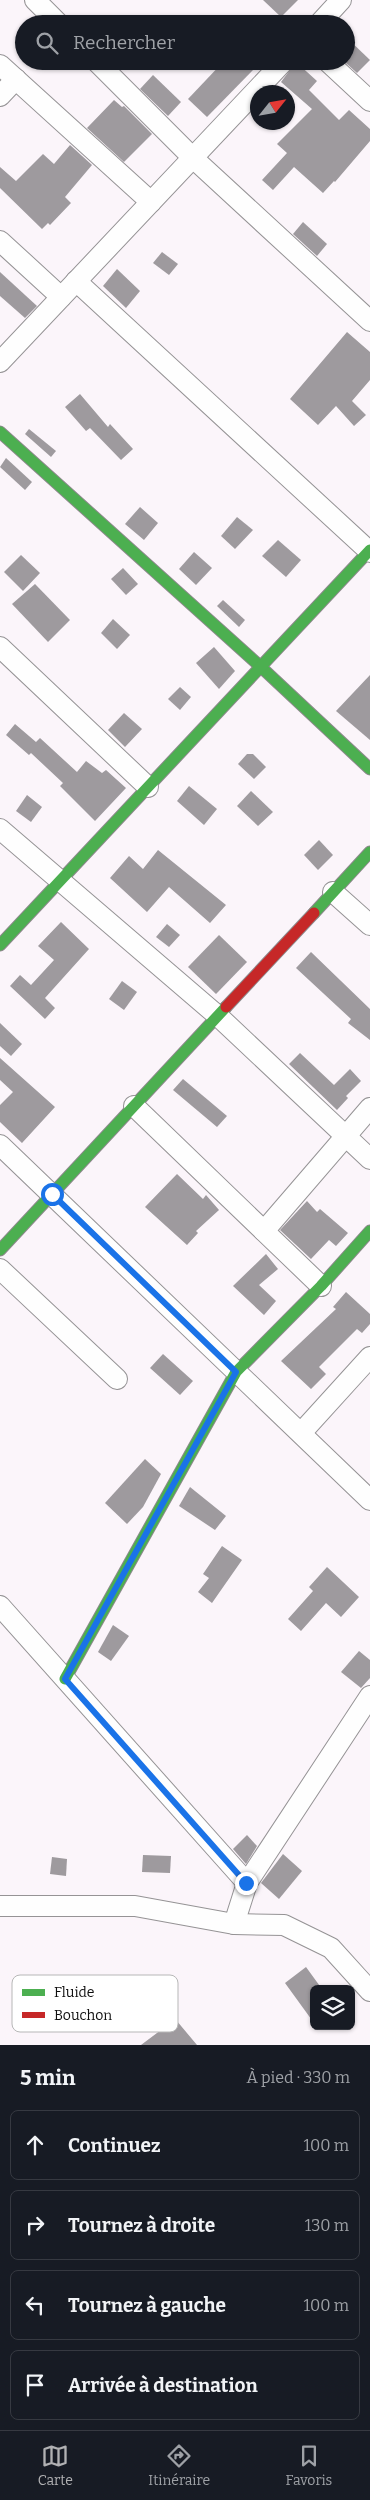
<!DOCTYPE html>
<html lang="fr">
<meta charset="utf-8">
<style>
:root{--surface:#171b24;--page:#242831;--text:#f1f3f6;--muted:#9ea1a6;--line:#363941;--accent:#b1b1b3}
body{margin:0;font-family:Bitter,serif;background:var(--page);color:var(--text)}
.controls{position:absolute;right:15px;bottom:15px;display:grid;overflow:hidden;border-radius:8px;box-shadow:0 1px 4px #0004}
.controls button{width:45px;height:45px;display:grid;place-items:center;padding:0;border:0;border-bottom:1px solid var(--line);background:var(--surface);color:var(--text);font:25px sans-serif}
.compass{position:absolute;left:250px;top:85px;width:45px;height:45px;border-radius:50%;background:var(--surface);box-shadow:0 1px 4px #0004;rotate:59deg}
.stop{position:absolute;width:15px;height:15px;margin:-11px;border:4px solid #1a73e8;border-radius:50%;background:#fff}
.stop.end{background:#1a73e8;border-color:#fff;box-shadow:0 1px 5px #0008}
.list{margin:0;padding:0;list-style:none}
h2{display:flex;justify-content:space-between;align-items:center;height:65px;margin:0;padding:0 20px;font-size:21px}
h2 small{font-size:16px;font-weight:400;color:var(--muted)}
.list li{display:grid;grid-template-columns:32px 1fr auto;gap:15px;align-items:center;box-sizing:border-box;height:70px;margin:0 10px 10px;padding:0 10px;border:1px solid var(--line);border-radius:8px}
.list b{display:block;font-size:19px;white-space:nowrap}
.list em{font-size:16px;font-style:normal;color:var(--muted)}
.icon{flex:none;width:28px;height:28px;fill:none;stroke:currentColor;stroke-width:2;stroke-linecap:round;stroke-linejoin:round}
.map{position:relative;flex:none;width:370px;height:2045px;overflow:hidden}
.search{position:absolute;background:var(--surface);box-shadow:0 1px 4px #0004;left:15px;right:15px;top:15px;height:55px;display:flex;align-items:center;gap:12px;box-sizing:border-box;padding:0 18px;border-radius:28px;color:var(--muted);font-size:19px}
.sheet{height:385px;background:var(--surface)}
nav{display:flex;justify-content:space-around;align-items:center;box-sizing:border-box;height:70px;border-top:1px solid var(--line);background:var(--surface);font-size:14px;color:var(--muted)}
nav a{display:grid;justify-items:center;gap:2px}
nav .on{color:var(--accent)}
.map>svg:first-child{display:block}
.building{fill:#9e9a9e}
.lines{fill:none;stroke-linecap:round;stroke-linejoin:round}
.street-casing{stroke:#959395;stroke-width:22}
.fast-casing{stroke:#8c898b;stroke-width:13}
.jam-casing{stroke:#8c898b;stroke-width:13}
.street{stroke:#fefefe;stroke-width:20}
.fast{stroke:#4caf50;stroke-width:11}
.jam{stroke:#c62828;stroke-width:11}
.route{stroke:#1a73e8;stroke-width:6}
.key{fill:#fff;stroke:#b7b7b7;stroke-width:1}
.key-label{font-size:14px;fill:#0f0f0f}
</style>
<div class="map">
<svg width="370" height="2045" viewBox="0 0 370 2045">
<rect width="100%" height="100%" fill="#fbf5fa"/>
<g class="building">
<path d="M263 0H298L281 17Z"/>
<path d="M346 37 370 60 357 73 346 63Z"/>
<path d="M224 61H244L253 70 207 117 188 99Z"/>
<path d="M296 62 317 81 309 90 339 120 349 110 370 129V141L335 182 334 181 323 193 294 167 273 190 262 180 287 153 277 144 312 109 281 82Z"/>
<path d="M153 75 181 102 168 116 140 89Z"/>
<path d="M114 100 122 107 124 106 152 134 124 162 87 128Z"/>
<path d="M70 145 92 165 65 197 71 203 50 225 48 223 42 229 0 188V167L16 181 43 154 54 164Z"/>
<path d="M303 222 327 244 317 256 293 234Z"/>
<path d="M162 252 178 264 169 275 153 263Z"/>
<path d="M117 269 140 291 126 308 103 286Z"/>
<path d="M0 272 37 306 25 318 0 296Z"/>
<path d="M347 332 370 352V380L352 401 366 415 354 426 336 406 318 425 290 399Z"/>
<path d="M80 394 108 427 110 424 133 449 121 460 90 428 86 431 65 407Z"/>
<path d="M29 429 56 451 51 457 25 434Z"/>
<path d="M6 458 32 482 25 490 0 467Z"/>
<path d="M140 507 158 523 144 540 125 524Z"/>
<path d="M237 517 253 530 235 549 221 536Z"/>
<path d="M278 540 301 560 286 577 262 556Z"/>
<path d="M194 552 212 568 196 585 179 569Z"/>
<path d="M21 555 40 573 23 591 4 572Z"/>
<path d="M123 568 138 584 126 595 111 579Z"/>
<path d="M35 584 70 620 48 642 12 604Z"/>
<path d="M223 600 245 620 239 627 217 606Z"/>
<path d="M113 619 130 635 117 649 101 633Z"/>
<path d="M214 647 235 671 219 689 196 663Z"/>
<path d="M370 675V740L336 711Z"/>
<path d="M180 687 191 697 180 710 168 699Z"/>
<path d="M124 713 142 729 125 747 108 730Z"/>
<path d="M15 724 36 742 40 738 77 772 86 761 102 773 106 770 126 788 95 821 60 786 63 783 31 753 29 755 6 735Z"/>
<path d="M247 754H253L266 767 254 779 238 764Z"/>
<path d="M189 786 217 809 204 825 177 801Z"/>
<path d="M251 791 273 812 258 826 237 806Z"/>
<path d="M27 795 42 807 31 822 16 811Z"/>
<path d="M319 840 333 855 318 870 304 855Z"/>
<path d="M158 850 226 905 210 923 169 887 147 912 110 878 129 856 143 869Z"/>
<path d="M61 922 89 949 45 998 55 1008 45 1019 10 986 20 975 31 985 54 960 38 946Z"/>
<path d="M167 924 180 935 169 947 156 937Z"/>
<path d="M219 935 247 962 216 994 188 967Z"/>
<path d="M311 952 370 1009V1040L348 1023 351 1019 296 968Z"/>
<path d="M122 981 137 992 124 1010 109 999Z"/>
<path d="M0 1023 22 1044 11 1056 0 1046Z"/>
<path d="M300 1053 334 1085 350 1069 361 1081 346 1096 348 1098 337 1110 289 1064Z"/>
<path d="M0 1058 55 1107 22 1143 0 1122V1105L13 1092 0 1080Z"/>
<path d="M183 1079 227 1116 217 1127 173 1090Z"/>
<path d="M177 1174 203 1199 206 1195 219 1210 196 1231 198 1233 187 1245 145 1207Z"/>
<path d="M307 1201 317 1212 320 1209 348 1233 336 1246 329 1240 311 1259 280 1230Z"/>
<path d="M266 1254 278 1269 259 1285 276 1301 264 1315 233 1286Z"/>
<path d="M346 1292 370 1314V1324L362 1333 357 1329 319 1367 326 1374 311 1389 281 1361 336 1309 333 1307Z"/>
<path d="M163 1354 193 1381 180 1395 150 1368Z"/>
<path d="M145 1459 161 1474 143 1507 127 1524 105 1503Z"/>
<path d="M190 1487 226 1516 215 1530 179 1506Z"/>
<path d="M222 1546 242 1560 212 1603 198 1592 209 1578 203 1574Z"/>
<path d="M327 1567 359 1597 341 1617 326 1603 301 1631 288 1619 313 1591 309 1587Z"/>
<path d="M113 1625 129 1636 111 1661 98 1652Z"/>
<path d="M359 1651 370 1660V1678L361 1688 341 1672Z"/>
<path d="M247 1835 257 1846 246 1864 233 1849Z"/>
<path d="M283 1854 302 1871 279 1899 261 1883Z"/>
<path d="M143 1855 171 1856 170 1873 142 1872Z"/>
<path d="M52 1857 67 1859 66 1876 50 1874Z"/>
<path d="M306 1967 322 1989H314V2023L285 1983Z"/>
<path d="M152 1990 162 2002 167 1998 175 2011 171 2014 197 2045H141L165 2027 144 1996Z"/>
</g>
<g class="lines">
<g class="street-casing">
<g id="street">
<path d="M35 0 59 24"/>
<path d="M319 24 341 0"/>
<path d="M96 61 193 158 370 321"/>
<path d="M327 61 370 101"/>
<path d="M0 65 151 202"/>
<path d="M0 96 16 79"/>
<path d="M0 241 61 297"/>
<path d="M76 281 370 552"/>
<path d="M0 362 284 61"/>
<path d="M0 647 148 787"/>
<path d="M0 829 218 1016 370 1159"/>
<path d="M333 892 370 925"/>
<path d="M134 1106 321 1286"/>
<path d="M0 1145 370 1500"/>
<path d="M264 1231 370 1108"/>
<path d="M0 1269 117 1379"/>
<path d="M301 1433 370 1357"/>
<path d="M0 1606 247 1883"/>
<path d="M0 1906H135L234 1924 284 1925 331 1948 370 1991"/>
<path d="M234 1924 247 1883 370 1696"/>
</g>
</g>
<g class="fast-casing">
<g id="fast">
<path d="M0 432 261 667 370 769"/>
<path d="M314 913 370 852"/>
<path d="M0 945 370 550"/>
<path d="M0 1250 226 1007"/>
<path d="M65 1679 236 1372 321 1286 370 1231"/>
</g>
</g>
<g class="jam-casing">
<path id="jam" d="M226 1007 314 913"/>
</g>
<use href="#street" class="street"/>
<use href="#fast" class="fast"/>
<use href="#jam" class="jam"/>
</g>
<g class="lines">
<path class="route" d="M52 1194 236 1372 65 1679 246 1883"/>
</g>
<rect x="12" y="1975" width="166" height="57" rx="8" class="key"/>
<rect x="22" y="1989" width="23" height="7" fill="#4caf50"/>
<rect x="22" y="2012" width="23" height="6" fill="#c62828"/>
<g class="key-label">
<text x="54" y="1997">Fluide</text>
<text x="54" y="2020">Bouchon</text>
</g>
</svg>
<div class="controls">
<button><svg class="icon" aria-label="layers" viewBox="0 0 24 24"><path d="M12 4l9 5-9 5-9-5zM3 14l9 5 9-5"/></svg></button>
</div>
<svg class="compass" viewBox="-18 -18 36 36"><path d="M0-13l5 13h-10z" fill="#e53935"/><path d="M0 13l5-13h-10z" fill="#9ea1a6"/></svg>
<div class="stop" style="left:52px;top:1194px"></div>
<div class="stop end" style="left:246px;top:1883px"></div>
<div class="search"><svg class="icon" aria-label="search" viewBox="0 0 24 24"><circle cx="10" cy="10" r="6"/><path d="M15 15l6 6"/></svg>Rechercher</div>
</div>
<section class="sheet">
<h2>5 min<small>À pied · 330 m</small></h2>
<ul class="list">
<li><svg class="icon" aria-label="ahead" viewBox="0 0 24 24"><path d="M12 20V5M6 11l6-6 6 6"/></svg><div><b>Continuez</b></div><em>100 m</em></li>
<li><svg class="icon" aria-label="right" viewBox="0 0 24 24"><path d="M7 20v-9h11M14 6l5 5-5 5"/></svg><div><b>Tournez à droite</b></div><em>130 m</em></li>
<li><svg class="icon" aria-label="left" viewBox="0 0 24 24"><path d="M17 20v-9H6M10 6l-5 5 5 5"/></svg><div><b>Tournez à gauche</b></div><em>100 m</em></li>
<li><svg class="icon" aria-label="arrive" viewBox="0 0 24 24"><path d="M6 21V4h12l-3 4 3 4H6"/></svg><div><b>Arrivée à destination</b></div></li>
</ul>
</section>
<nav>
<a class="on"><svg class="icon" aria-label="map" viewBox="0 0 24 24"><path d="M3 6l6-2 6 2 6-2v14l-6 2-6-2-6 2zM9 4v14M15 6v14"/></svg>Carte</a>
<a><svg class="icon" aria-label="directions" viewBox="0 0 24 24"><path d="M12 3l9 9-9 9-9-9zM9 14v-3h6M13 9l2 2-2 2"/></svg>Itinéraire</a>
<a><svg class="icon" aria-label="saved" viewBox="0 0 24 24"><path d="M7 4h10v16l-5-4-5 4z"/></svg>Favoris</a>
</nav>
